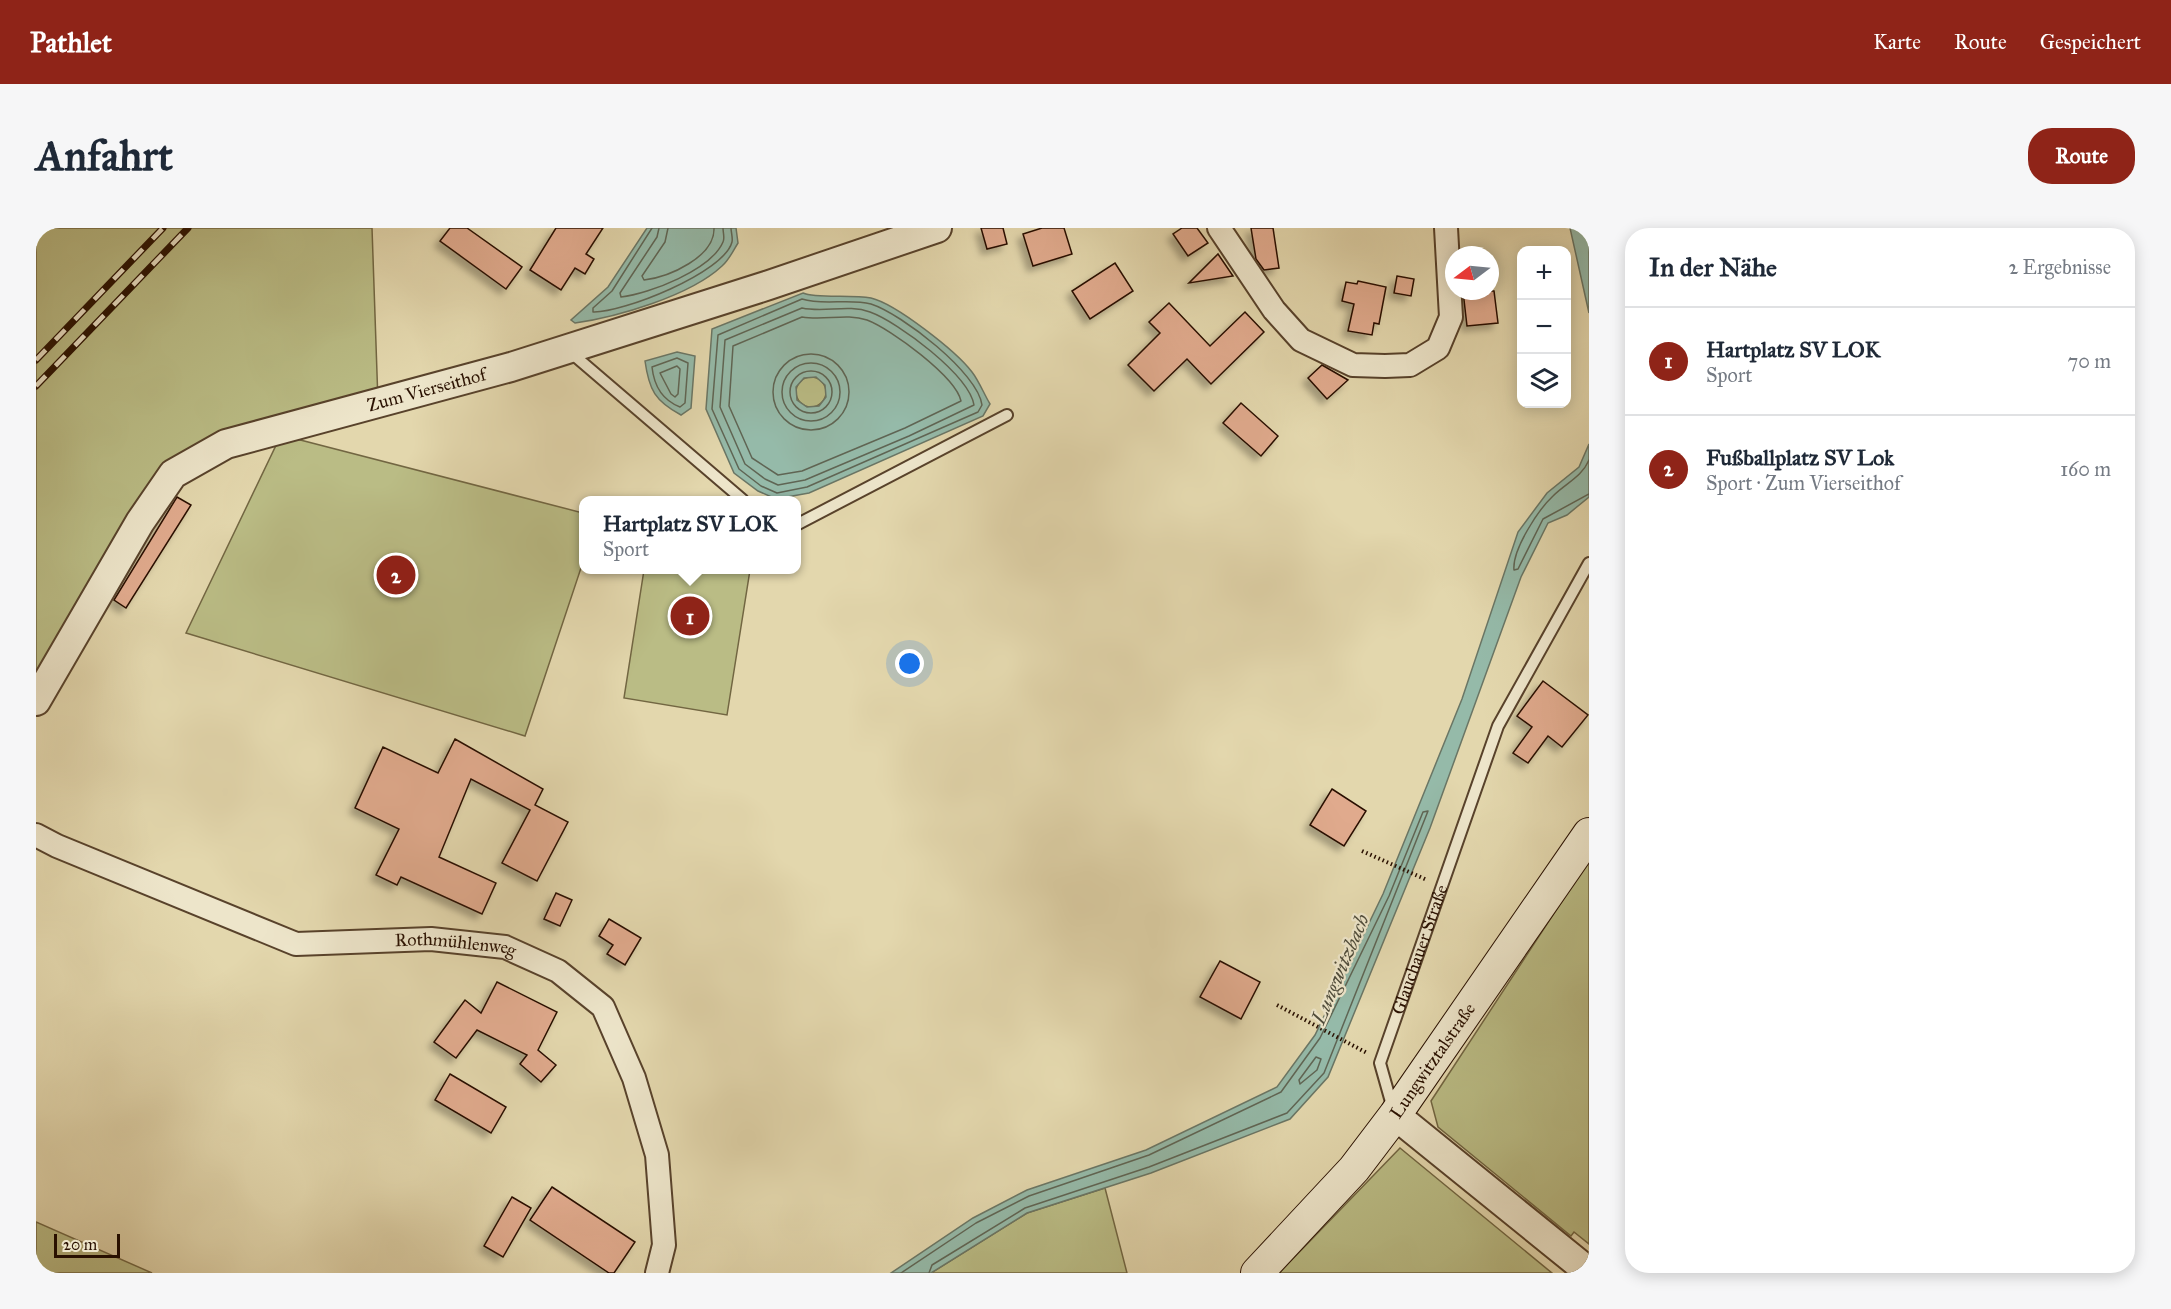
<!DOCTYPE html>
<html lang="de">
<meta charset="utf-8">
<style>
:root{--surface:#fff;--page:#f6f6f7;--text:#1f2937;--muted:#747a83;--line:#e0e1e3;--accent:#8f2418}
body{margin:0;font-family:"IM FELL Great Primer",serif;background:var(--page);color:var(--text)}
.controls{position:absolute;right:18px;top:18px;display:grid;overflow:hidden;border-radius:12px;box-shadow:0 3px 15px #0003}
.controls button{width:54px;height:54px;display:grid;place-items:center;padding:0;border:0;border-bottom:2px solid var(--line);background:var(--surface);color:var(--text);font:30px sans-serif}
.compass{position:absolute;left:1409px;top:18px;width:54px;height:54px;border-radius:50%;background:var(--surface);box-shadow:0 3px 15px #0003;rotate:254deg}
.scale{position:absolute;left:18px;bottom:15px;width:66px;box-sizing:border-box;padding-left:6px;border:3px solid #291000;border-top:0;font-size:16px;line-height:21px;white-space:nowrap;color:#291000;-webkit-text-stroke:4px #ede5ca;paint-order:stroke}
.you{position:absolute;left:874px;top:436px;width:21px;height:21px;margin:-15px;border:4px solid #fff;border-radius:50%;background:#1a73e8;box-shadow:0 0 0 9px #1a73e833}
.badge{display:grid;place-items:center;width:39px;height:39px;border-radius:50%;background:var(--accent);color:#fff;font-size:20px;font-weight:700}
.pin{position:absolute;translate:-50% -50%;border:3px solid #fff;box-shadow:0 2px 6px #0006}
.popup{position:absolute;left:543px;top:268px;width:222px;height:78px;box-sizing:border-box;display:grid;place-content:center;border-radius:12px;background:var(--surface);filter:drop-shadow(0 2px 4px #0005);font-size:20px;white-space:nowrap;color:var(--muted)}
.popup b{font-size:22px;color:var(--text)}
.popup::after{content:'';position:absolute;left:50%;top:100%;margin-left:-12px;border:12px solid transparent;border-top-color:var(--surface)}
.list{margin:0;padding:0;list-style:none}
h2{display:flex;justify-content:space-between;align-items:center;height:78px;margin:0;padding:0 24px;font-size:26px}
h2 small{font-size:20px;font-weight:400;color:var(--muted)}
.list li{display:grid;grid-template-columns:39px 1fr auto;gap:18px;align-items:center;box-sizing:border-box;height:108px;padding:0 24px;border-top:2px solid var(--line)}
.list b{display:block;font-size:22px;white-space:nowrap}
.list p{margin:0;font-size:20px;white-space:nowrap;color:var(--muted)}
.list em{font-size:20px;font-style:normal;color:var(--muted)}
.icon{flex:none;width:33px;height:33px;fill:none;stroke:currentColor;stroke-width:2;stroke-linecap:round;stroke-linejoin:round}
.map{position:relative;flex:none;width:1553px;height:1045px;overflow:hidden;border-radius:24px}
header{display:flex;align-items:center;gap:36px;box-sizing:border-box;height:84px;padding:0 30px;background:var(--accent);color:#fff}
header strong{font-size:28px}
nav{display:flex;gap:33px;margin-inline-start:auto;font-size:21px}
.intro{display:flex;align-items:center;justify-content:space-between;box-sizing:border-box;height:144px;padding:0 36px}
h1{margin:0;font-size:42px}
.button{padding:15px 27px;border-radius:24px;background:var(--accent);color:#fff;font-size:21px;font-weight:700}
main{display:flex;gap:36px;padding:0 36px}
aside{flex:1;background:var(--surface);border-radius:24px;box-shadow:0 3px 15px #0003}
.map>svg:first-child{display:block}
.green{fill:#babc85;stroke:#726642;stroke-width:1.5}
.water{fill:#95baa9;stroke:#6a7665;stroke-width:1.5;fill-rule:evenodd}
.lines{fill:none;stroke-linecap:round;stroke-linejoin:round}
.shore{stroke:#5f6554;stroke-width:1.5}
.building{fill:#e0aa8d;stroke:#291000;stroke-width:1.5;filter:url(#shadow)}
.service-casing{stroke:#58422b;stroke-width:14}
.minor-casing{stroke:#58422b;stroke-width:26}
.tertiary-casing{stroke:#58422b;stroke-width:32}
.secondary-casing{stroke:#291000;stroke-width:34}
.path{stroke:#291000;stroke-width:4;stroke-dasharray:1.5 3;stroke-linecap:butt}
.service{stroke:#ede5ca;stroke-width:10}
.minor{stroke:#ede5ca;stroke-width:22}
.tertiary{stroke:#ede5ca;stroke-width:28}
.secondary{stroke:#ede5ca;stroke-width:32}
.rail-casing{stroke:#291000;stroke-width:7}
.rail{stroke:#ede5ca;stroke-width:4.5;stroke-dasharray:14;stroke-linecap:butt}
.labels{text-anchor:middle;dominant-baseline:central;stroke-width:4.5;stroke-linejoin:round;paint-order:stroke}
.street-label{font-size:18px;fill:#291000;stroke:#ede5ca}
.water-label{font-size:20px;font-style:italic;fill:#4f4c3b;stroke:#ede5ca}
</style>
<header>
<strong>Pathlet</strong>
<nav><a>Karte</a><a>Route</a><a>Gespeichert</a></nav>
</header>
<div class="intro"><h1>Anfahrt</h1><a class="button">Route</a></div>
<main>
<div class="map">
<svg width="1553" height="1045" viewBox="0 0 1553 1045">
<defs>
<filter id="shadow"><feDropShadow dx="-5.5" dy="5.5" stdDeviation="3" flood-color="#0004"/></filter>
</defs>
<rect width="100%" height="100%" fill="#e3d7ad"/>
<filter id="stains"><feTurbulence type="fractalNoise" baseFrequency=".00333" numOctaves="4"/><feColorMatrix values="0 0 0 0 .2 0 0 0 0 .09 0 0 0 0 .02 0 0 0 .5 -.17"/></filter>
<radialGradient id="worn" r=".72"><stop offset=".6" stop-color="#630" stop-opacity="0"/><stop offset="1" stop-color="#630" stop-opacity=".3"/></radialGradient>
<g class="green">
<path d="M0 0H336L342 174 137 246 0 473Z"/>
<circle cx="775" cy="164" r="15"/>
<path d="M245 207 547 285V334L489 508 150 405Z"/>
<path d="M608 342H714L691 487 588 470Z"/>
<path d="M1553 632V1016L1538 1004 1535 1008 1402 899 1395 873Z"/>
<path d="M1364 920 1516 1045H1243Z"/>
<path d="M1069 960 1091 1045H895L991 985Z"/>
<path d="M0 994 116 1045H0Z"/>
</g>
<g class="water">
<path d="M611 0H700L702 15C697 23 693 32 686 38 654 68 581 89 539 95L535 92 572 59Z"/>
<path d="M1534 0H1550L1553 10V85Z"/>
<path d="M767 65C781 71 815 66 835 70 860 76 920 123 936 144 943 153 948 166 954 176L947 188 773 265 740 271 722 263 698 245 670 181 676 101ZM780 149 789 157 790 169 783 178 771 179 761 172 760 159 768 150Z"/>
<path d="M641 124 659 128 655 180 645 187C619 173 613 162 609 133Z"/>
<path d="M1553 216V269L1531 287 1512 295 1485 349 1394 600 1292 849 1254 891 1115 945 991 985 895 1045H855L937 990 991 962 1110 922 1241 859 1279 807 1347 666 1426 471 1482 304 1511 265 1543 239Z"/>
</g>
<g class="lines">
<g class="shore">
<path d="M616 0 576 63 557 80V84C586 85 688 45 696 14 697 10 695 4 695 0"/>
<path d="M623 0 621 9 584 65 585 69C613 66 675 42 687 14 689 10 687 5 687 0"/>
<path d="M632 0 629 14 606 48 608 52C633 49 679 29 678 0"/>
<path d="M766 71C788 78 812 70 835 76 866 86 942 145 946 177L942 184 771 259 741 265 725 258 703 241 676 181 682 107Z"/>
<path d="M766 80C788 85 812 76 834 84 862 94 933 147 938 177L873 208 769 252 742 257 729 251 709 236 684 179 689 112Z"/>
<path d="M766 89C788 93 810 85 831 92 855 101 920 149 925 173L869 200 766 243 742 247 716 230 693 178 697 118Z"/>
<circle cx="775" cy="164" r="38"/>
<path d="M641 130 652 135 649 175 644 179C626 172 618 158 616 139Z"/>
<circle cx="775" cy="164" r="29"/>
<path d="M641 138 644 141 642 166 639 169 635 166 624 145Z"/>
<circle cx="775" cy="164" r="21"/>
<path d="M1553 232C1546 249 1530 255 1517 268 1502 282 1476 322 1478 342L1482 341 1507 291 1553 266"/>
<path d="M1280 829 1285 831 1281 842 1264 856 1263 852Z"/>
<path d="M865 1045 940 995 993 968 1113 927 1245 864 1284 810 1353 668 1387 584 1392 583 1288 845 1251 885 1113 939 989 980 896 1037 893 1045"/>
</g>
</g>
<g class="building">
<path d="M414 0H431L486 39 470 61 404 13Z"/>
<path d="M520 0H567L550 26 558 31 549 46 539 40 525 62 494 42Z"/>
<path d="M945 0H967L971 16 951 21Z"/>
<path d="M1006 0H1028L1036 26 997 38 987 6Z"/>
<path d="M1146 0H1161L1172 15 1152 28 1137 6Z"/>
<path d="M1215 0H1237L1243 40 1228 42 1220 31Z"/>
<path d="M1182 26 1197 48 1153 55Z"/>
<path d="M1079 35 1097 63 1054 91 1036 63Z"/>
<path d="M1361 48 1378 51 1375 68 1358 65Z"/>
<path d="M1322 53 1350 59 1343 96 1338 95 1336 107 1312 103 1318 76 1306 73 1310 54 1321 56Z"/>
<path d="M1427 63H1458L1462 95 1431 98Z"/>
<path d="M1133 75 1174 118 1209 84 1228 104 1175 156 1151 131 1118 163 1092 137 1124 105 1113 94Z"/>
<path d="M1286 137 1312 152 1291 171 1272 150Z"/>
<path d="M1205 175 1242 208 1225 228 1187 195Z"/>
<path d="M141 269 155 277 90 380 78 372Z"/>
<path d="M1507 453 1552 487 1526 519 1512 508 1492 535 1477 525 1496 499 1481 488Z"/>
<path d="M419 511 507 561 499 577 532 594 501 653 466 635 494 582 435 551 403 629 460 655 446 686 365 649 361 657 340 647 363 601 319 580 347 519 402 545Z"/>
<path d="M1296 561 1330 583 1308 618 1274 597Z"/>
<path d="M520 665 536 672 524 698 508 691Z"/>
<path d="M573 691 605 710 589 737 571 726 577 717 563 708Z"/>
<path d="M1184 733 1224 754 1205 791 1164 769Z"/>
<path d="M461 754 521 784 502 822 520 837 505 854 484 836 491 827 441 802 420 830 398 814 429 772 445 785Z"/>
<path d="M414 846 470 879 455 905 399 872Z"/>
<path d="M516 959 599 1014 578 1045H573L494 992Z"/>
<path d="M476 969 495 980 467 1029 448 1018Z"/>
</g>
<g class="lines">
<g class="service-casing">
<g id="service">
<path d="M533 123 707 272"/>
<path d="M760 297 971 187"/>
<path id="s1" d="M1357 881 1344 835 1462 498 1553 335"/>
</g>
</g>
<g class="minor-casing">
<g id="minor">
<path d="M1183 0 1238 82 1265 112 1317 137 1349 138 1374 137 1402 120 1415 89 1410 0"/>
<path id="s2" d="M0 607 21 618 260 716 395 711 469 719 522 743 567 779 598 850 621 927 628 1017 621 1045"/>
</g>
</g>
<g class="tertiary-casing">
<g id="tertiary">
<path id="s3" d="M0 473 104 294 137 246 190 216 475 139 733 57 901 0"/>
<path d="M1359 887 1553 1044"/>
</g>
</g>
<g class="secondary-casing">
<g id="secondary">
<path id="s4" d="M1221 1045 1318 941 1359 887 1553 606"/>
</g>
</g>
<g class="path">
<path d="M1326 623 1391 652"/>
<path d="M1241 777 1331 825"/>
</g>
<use href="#service" class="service"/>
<use href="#minor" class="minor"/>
<use href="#tertiary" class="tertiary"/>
<use href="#secondary" class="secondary"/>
<g class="rail-casing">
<g id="rail">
<path d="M0 132 127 0"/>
<path d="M0 158 152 0"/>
</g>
</g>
<use href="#rail" class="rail"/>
</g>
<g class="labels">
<g class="street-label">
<text stroke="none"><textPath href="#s3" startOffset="534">Zum Vierseithof</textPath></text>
<text stroke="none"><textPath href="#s2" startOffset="442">Rothmühlenweg</textPath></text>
<text stroke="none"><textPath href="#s1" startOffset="168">Glauchauer Straße</textPath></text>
<text stroke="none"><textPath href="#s4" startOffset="276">Lungwitztalstraße</textPath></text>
</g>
<g class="water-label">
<text transform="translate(1304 741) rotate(-67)">Lungwitzbach</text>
</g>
</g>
<rect width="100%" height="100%" filter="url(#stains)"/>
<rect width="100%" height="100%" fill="url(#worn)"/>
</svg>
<div class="controls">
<button>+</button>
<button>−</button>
<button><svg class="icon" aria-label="layers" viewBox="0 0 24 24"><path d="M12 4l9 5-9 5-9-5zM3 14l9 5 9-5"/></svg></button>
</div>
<svg class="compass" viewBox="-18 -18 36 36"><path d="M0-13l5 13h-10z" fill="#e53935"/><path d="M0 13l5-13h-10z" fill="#747a83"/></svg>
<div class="scale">20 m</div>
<div class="you"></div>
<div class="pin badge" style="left:654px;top:388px">1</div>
<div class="popup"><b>Hartplatz SV LOK</b>Sport</div>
<div class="pin badge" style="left:360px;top:347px">2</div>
</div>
<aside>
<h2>In der Nähe<small>2 Ergebnisse</small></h2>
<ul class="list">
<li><span class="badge">1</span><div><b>Hartplatz SV LOK</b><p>Sport</p></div><em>70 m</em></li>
<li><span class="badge">2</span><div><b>Fußballplatz SV Lok</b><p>Sport · Zum Vierseithof</p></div><em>160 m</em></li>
</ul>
</aside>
</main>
